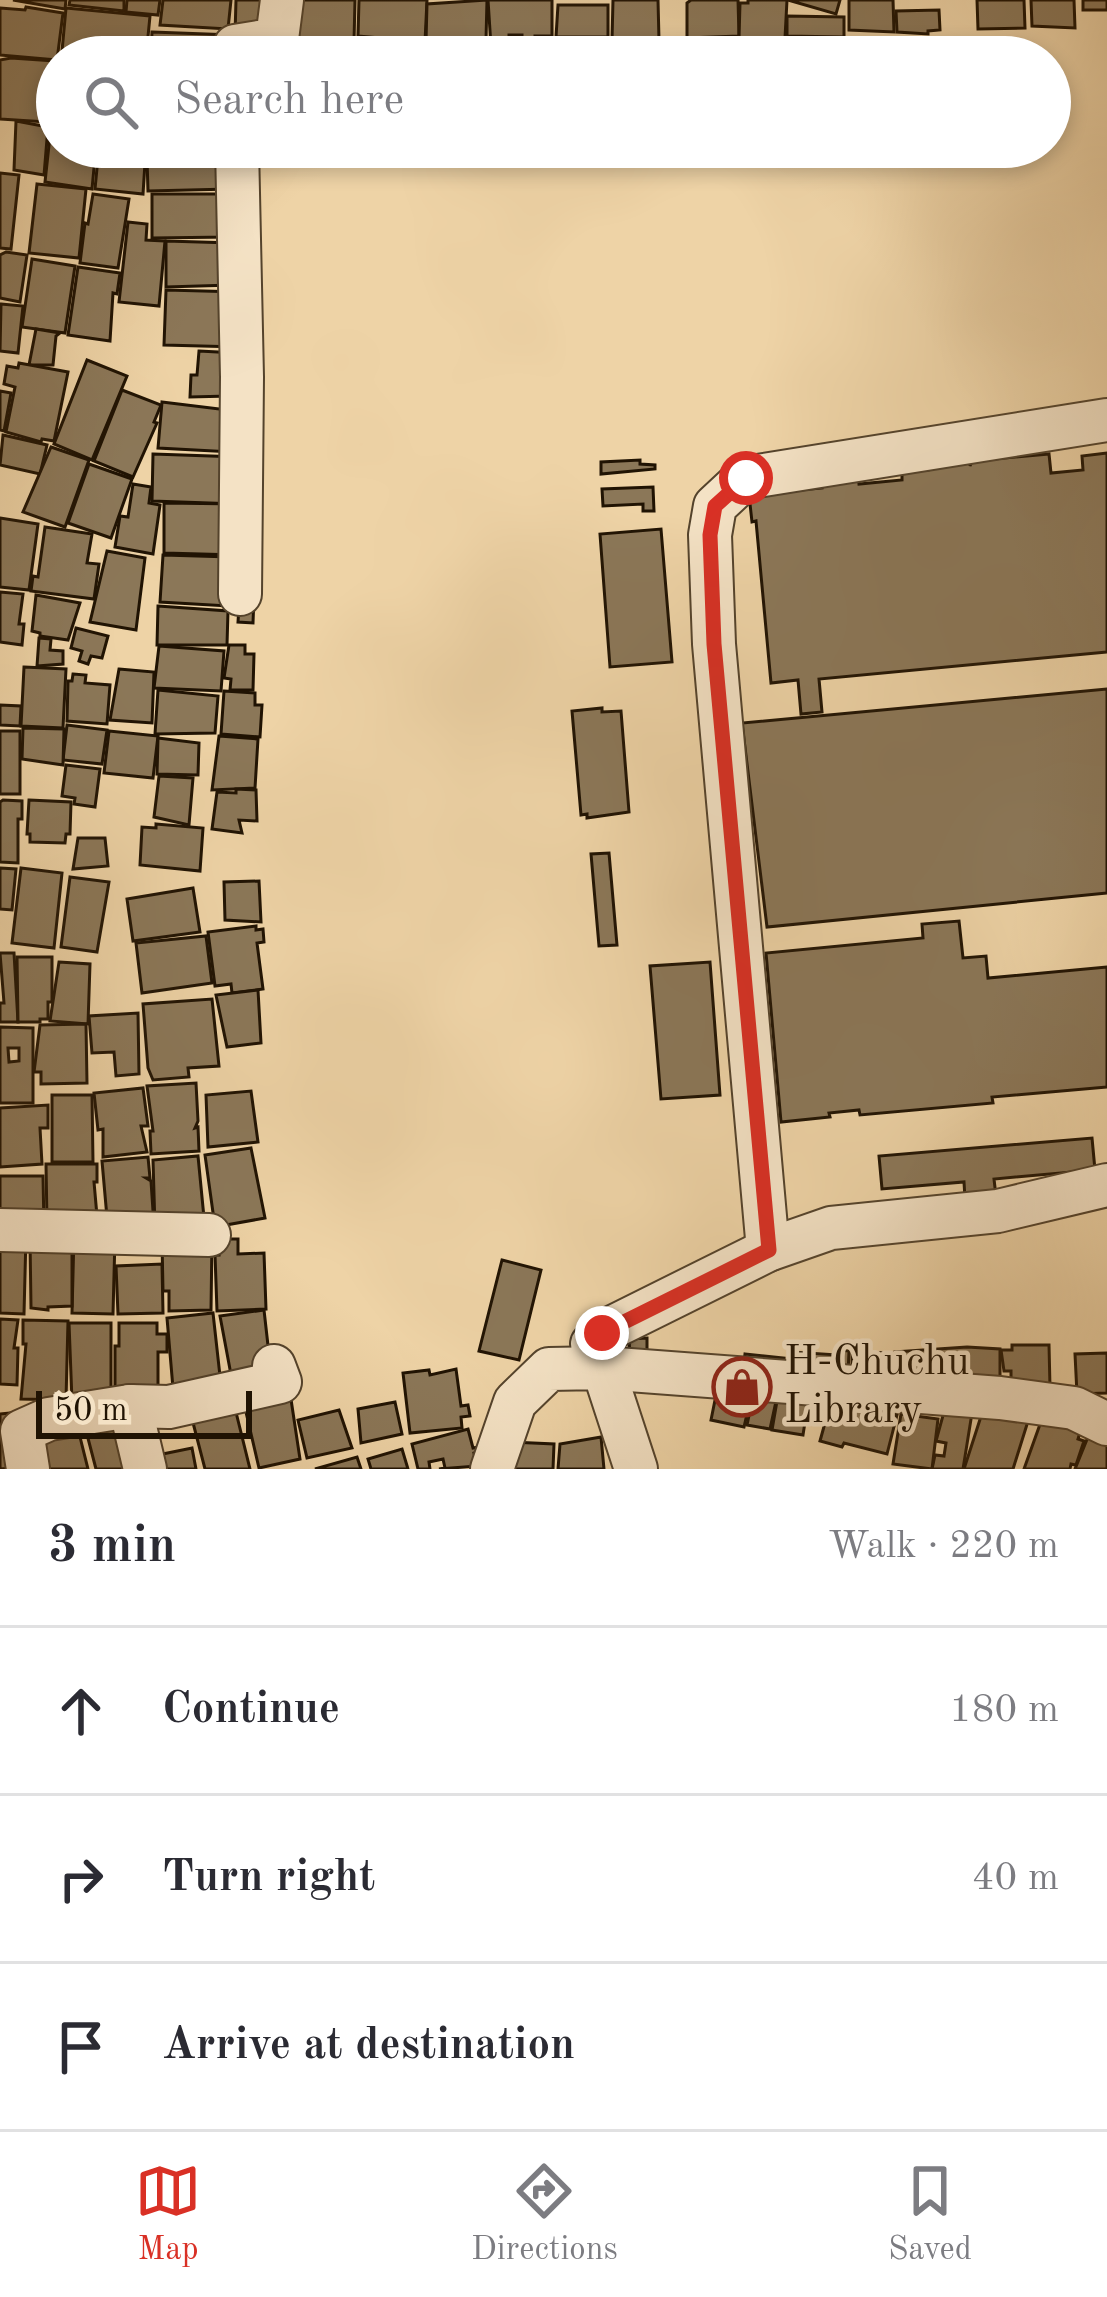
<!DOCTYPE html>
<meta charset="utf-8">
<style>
:root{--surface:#fff;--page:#f2f2f3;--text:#2b2b33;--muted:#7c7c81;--line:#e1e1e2;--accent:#d93025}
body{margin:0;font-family:"Old Standard TT",serif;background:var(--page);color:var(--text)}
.scale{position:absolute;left:36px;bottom:30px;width:216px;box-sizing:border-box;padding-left:12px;border:6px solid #201303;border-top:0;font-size:33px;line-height:42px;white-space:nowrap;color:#201303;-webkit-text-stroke:9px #f4e2c5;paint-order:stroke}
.stop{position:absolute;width:36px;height:36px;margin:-27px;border:9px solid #d93025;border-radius:50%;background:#fff}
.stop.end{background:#d93025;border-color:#fff;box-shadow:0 3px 12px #0008}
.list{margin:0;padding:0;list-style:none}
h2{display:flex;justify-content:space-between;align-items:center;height:156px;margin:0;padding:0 48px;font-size:51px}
h2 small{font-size:39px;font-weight:400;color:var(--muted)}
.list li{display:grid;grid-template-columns:78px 1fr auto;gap:36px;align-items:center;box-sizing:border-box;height:168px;padding:0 48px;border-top:3px solid var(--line)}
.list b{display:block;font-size:45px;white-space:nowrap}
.list em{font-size:39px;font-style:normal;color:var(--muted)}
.icon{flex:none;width:66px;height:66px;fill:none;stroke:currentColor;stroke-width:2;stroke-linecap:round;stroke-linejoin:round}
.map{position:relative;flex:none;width:1107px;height:1469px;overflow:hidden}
.search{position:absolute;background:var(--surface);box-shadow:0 6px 18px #0003;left:36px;right:36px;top:36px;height:132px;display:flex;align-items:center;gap:30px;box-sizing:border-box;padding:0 42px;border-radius:66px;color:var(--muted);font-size:45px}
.sheet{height:660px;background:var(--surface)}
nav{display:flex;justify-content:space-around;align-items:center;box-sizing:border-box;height:168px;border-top:3px solid var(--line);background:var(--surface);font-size:33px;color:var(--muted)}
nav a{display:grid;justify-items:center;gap:6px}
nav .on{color:var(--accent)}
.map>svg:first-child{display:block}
.building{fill:#8b7758;stroke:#201303;stroke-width:3;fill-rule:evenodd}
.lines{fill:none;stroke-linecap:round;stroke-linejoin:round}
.minor-casing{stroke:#54432c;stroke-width:46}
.minor{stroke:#f4e2c5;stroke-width:42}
.route{stroke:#d93025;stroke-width:15}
.labels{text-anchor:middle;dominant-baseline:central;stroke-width:9;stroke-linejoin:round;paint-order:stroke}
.poi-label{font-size:42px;fill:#201303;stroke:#f4e2c5;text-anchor:start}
</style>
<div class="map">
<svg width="1107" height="1469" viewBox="0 0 1107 1469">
<rect width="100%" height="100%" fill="#eed3a6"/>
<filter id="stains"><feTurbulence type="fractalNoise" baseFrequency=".00167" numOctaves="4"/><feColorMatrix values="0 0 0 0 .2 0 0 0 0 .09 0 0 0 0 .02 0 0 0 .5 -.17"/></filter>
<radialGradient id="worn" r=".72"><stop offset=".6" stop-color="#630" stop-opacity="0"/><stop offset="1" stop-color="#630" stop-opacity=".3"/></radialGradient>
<g class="building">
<path d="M13 0H66L65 9Z"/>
<path d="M70 0H124V11L69 5Z"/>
<path d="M127 0H160L158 15 126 12Z"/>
<path d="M163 0H231L228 29 160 25Z"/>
<path d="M236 0H273L268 17 235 35Z"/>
<path d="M290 0H355L354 42 288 41Z"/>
<path d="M359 0H427L425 42 358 36Z"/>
<path d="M487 0 486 40 426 41 427 4Z"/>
<path d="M488 0H552V36H535V43H522V35H509V46H491Z"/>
<path d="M613 0H658L659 40H612Z"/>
<path d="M691 0H738L739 36 687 38V3Z"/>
<path d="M748 0H787L785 38H739L740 3H748Z"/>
<path d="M788 0H840L836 14Z"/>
<path d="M893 0 894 32 849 30V0Z"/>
<path d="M977 0H1024L1025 28 978 29Z"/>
<path d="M1031 0H1074L1075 28 1032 26Z"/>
<rect x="1083" y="0" width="24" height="10"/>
<path d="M558 5H608V37H556Z"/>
<path d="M26 7 63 13 57 60 0 55V8L25 10Z"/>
<path d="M66 8 150 16 146 57H106L62 51Z"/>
<path d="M939 10 940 30 928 31V34L897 32 896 11Z"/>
<path d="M787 16 844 17V37L787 36Z"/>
<path d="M152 32 232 35V57H151Z"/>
<path d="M11 58 55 61 51 117 47 122 0 119V60Z"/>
<path d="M53 108 57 109V147H96L92 189 45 182Z"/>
<path d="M16 121 48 127 44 175 14 170Z"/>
<path d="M99 147H146L143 194 95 189Z"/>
<path d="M154 147H229L230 189 148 191 147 159 154 158Z"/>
<path d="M0 173 19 175 11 249 0 248Z"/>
<path d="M37 184 86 189 79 258 29 253Z"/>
<path d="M93 194 129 199 118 268 80 263 85 223 88 224Z"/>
<path d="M152 194H229V237L152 238Z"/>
<path d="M128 222 147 224 146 240 165 241 159 306 119 302Z"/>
<path d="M166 241 232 243V285L166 287Z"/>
<path d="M6 252 27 255 20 302 0 298V255Z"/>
<path d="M32 259 75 266 65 333 22 327Z"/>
<path d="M78 267 120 273 117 294 113 293 110 341 68 335Z"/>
<path d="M166 290 240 292 239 347 164 345Z"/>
<path d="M1 304 23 306 18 353 0 351Z"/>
<path d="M36 329 60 333 56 336 53 365H29Z"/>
<path d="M199 351 236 353 229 396 190 397 191 375H197Z"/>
<path d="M87 360 127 376 92 460 54 444Z"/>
<path d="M19 363 68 372 54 441 42 439 41 442 6 432 15 387 4 384 7 366 18 368Z"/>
<path d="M122 390 161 405 154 422 157 423 133 477 94 461Z"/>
<path d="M0 391 11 393 4 431 0 430Z"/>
<path d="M162 402 236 411 232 452 158 448Z"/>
<path d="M3 435 47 445 40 474 0 465Z"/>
<path d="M51 447 89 460 65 527 23 512Z"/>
<path d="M1107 453V652L819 679 822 712 801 714 798 680 771 683 756 521 752 522 749 495 822 488 821 479 858 475 859 484 902 480V472L928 470 927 465 970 461V466L972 461 1049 454 1051 473 1083 470 1082 456Z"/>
<path d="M153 454 239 457 238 504 152 501Z"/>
<path d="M640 460V464L655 465V469L601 474V462Z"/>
<path d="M89 464 132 479 111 538 68 523Z"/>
<path d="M133 484 151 487 149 503 160 505 153 554 115 547 120 516 128 517Z"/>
<path d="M653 487 654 511H643V504L603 506 602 489Z"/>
<path d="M164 503 240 504 238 555 164 553Z"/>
<path d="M0 518 38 524 29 590 0 587Z"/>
<path d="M45 527 92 534 87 563 99 564 94 599 31 591 33 576 38 577Z"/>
<path d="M661 529 672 662 610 667 600 534Z"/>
<path d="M107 551 145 558 136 630 90 622Z"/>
<path d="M163 555 231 557 228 606 160 602Z"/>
<path d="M0 592 23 594 19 624H24L22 645 0 642Z"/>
<path d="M36 595 80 603 68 640 40 636V633L32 631Z"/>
<path d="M254 596 253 623 238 622 239 606Z"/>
<path d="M158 606 228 611 227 645H157Z"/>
<path d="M76 628 108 636 102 658 91 656 88 664 79 661 82 651 71 648Z"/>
<path d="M39 638 51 639 50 650 63 651V664L37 666Z"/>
<path d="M229 645H245V654H254L253 690H230L231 679 224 678Z"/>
<path d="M159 646 224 651 221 691 154 688Z"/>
<path d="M24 667 66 669 63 728 21 726Z"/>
<path d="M119 669 154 672 152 723 110 720Z"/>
<path d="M73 674 86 675 85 683 110 685 107 724 67 721 68 681H72Z"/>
<path d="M1107 689V893L767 927 742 723Z"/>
<path d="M158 690 218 696 215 733 155 734Z"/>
<path d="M224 691 255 693V705H262L260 737 221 734Z"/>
<path d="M0 705 21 706 20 726 0 725Z"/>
<path d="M602 708V712L621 711 629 812 587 818V814L581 815 572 711Z"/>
<path d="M67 725 107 730 102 764 63 760Z"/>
<path d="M23 728 64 729 63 765 22 759Z"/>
<rect x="0" y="731" width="20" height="63"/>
<path d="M109 731 158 736 153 778 104 773Z"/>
<path d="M219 736 258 739 255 788 212 790Z"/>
<path d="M158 738 199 743 198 775 157 774Z"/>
<path d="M66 765 100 769 95 807 74 804 75 798 62 796Z"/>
<path d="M159 776 193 778 189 825 154 817Z"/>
<path d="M236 789 256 790 257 821 239 820 242 833 212 829 217 792 236 793Z"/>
<path d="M3 800 22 801V819H18V863L0 862V802Z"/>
<path d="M29 800 71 802 70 834H66L65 843 30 842V834H27Z"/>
<path d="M156 824 203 828 200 871 140 865 142 827 156 828Z"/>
<path d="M78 838H105L108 866 73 869Z"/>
<path d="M609 853 617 945 599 946 591 854Z"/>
<path d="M0 868 16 869 12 910 0 909Z"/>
<path d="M21 868 62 873 54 948 12 943Z"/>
<path d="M70 877 109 882 97 952 61 947Z"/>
<path d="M259 881 261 922 225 920 224 882Z"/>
<path d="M193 888 200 932 133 941 127 899Z"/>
<path d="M959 921 963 958 986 956 988 978 1107 967V1087L992 1097 993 1103 860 1115 859 1110 829 1113 830 1117 781 1122 766 953 923 938 922 924Z"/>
<path d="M256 926V930L263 929 264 942 257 943 263 989 232 993 231 984 215 986 208 932Z"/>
<path d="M206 936 212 983 142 993 136 943Z"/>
<path d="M0 953H14L18 1022H0V1003H4Z"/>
<path d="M17 957H52V1002H48V1019H40V1022H18Z"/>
<path d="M59 962 90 964 88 1024 50 1021Z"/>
<path d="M710 962 720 1095 661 1099 650 966Z"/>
<path d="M258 990 261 1043 227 1047 216 995Z"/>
<path d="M212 999 219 1066 188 1068 189 1077 153 1080 148 1068 143 1004Z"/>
<path d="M138 1013 139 1074 116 1076 114 1052 92 1053 89 1016Z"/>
<path d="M86 1024 87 1083 41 1084V1072H34L40 1025Z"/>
<path d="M0 1027 33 1028V1103H0ZM8 1048H19V1061L9 1062Z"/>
<path d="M196 1083 198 1121 195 1128 198 1127 199 1151 151 1154 150 1131H153L147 1086Z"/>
<path d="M143 1088 148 1126H141L147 1152 103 1157V1129L98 1130 94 1093Z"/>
<path d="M251 1091 258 1142 208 1147 206 1095Z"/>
<path d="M52 1095H92L93 1162H52Z"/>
<path d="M48 1105V1128H40L42 1164 0 1167V1108Z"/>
<path d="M1092 1138 1095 1170 994 1179 996 1196 965 1199 964 1182 882 1189 879 1156Z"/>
<path d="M251 1148 265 1218 215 1227 205 1155Z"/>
<path d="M198 1156 205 1228H155L153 1160Z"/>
<path d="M148 1157 150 1178H146L151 1181 154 1226 108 1229 102 1161Z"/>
<path d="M46 1164H97V1182H94L97 1216 47 1223Z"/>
<path d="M0 1176H43L44 1227 0 1224Z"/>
<path d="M0 1235 26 1236 24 1314 0 1313Z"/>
<path d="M74 1235 115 1238 113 1314 72 1313Z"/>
<path d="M72 1237V1306L48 1307V1310L31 1308 30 1239Z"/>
<path d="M212 1239 211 1310 169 1311V1291H163L162 1241Z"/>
<path d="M219 1239H238V1254L264 1253 266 1309 217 1311 215 1255H219Z"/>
<path d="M502 1260 541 1270 519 1360 479 1351Z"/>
<path d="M162 1264 163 1313 118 1314 116 1266Z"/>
<path d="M264 1310 272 1381 232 1380 220 1316Z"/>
<path d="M213 1313 222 1394 174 1400 167 1318Z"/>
<path d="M0 1319 18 1320 14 1348H18L17 1385 0 1384Z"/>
<path d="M23 1320 68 1321 66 1400 21 1399 26 1344H23Z"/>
<path d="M69 1323H111V1402L72 1401Z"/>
<path d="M119 1323H157V1334H167V1352H158V1401L115 1402V1346H119Z"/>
<path d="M647 1338V1358L630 1359 629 1339Z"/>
<path d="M1012 1345H1049L1050 1387 1011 1388V1371H1004L1001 1350H1012Z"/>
<path d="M967 1347 1000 1349V1383L895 1379V1352Z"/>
<path d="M838 1350 849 1351 848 1374 792 1378 793 1352 837 1355Z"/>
<path d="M852 1352 895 1353V1382L852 1377Z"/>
<path d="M1107 1353V1393L1077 1394 1075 1354Z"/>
<path d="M745 1354 784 1358 783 1371 743 1370Z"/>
<path d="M456 1369 461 1406 468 1405 470 1416 461 1417 462 1428 410 1433 403 1373 429 1370 430 1375Z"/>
<path d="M719 1380 753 1388 744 1427 711 1420Z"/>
<path d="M289 1386 300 1459 259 1468 242 1395Z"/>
<path d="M755 1387 778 1392 770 1429 747 1425Z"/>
<path d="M232 1396 250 1469H205L191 1415Z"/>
<path d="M777 1401 808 1403 803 1435 772 1430Z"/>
<path d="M831 1401 897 1415 887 1454 844 1443 842 1447 820 1441Z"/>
<path d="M395 1402 402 1434 361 1443 358 1409Z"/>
<path d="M985 1404 1029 1418 1013 1469H964Z"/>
<path d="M945 1408 972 1413 963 1469H932L935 1455 944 1456 946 1443 936 1441Z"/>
<path d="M339 1410 352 1448 307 1458 298 1420Z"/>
<path d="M129 1411 139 1469H96L84 1423Z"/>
<path d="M11 1413 17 1468 0 1469V1414Z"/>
<path d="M901 1414 938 1419 932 1469 893 1464Z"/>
<path d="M1043 1416 1081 1429 1078 1439 1084 1441 1076 1465 1071 1464 1070 1469H1024Z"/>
<path d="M76 1421 88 1469H41L32 1431Z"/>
<path d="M468 1429 473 1448 479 1447 481 1451 474 1453 477 1466 439 1469 445 1468 443 1459 429 1462 430 1469H418L412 1444Z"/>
<path d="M601 1437 604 1469H558L560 1444Z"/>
<path d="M1088 1437 1107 1445V1469H1075Z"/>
<path d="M511 1442 554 1444 553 1469H508Z"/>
<path d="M192 1448 196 1469H150L148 1457Z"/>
<path d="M402 1449 408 1469H371L368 1459Z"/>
<path d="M357 1457 361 1469H315Z"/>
</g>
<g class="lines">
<g class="minor-casing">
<g id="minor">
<path d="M236 57 235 46 277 39 282 0"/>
<path d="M237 147 242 377 240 594"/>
<path d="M1107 1185 998 1211 831 1228 768 1250 601 1333 592 1344 603 1368 1000 1398 1074 1408 1107 1424"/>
<path d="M0 1230 209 1235"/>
<path d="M768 1250 714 644 710 535 715 506 745 478 1107 420"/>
<path d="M130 1406 145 1469"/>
<path d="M28 1469 22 1431 49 1419 130 1406 169 1407 280 1382 274 1366"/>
<path d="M492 1469 515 1402 549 1369 603 1368 636 1469"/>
</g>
</g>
<use href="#minor" class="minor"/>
</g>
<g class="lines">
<path class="route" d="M602 1333 769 1250 714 644 710 535 715 506 746 478"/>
</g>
<defs>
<g id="shop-ring" transform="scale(3)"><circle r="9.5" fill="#f4e2c5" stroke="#8f2418" stroke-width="1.5"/><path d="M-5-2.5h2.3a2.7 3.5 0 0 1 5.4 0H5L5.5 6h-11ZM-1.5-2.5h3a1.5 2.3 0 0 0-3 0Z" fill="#8f2418"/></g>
</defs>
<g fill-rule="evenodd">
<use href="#shop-ring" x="742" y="1387"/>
</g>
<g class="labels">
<g class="poi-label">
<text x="784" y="1363">H-Chuchu<tspan x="784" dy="48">Library</tspan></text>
</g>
</g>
<rect width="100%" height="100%" filter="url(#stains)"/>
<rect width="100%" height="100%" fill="url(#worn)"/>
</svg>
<div class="scale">50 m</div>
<div class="stop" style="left:746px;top:478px"></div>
<div class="stop end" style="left:602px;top:1333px"></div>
<div class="search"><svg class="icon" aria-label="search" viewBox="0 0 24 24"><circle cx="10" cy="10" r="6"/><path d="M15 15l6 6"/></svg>Search here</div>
</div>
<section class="sheet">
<h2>3 min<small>Walk · 220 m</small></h2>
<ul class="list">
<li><svg class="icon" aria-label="ahead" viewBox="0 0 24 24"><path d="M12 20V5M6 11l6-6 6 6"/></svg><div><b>Continue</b></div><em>180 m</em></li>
<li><svg class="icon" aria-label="right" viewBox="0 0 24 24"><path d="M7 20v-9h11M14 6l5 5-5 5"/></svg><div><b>Turn right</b></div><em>40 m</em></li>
<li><svg class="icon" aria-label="arrive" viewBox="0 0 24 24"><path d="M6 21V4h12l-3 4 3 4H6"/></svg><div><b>Arrive at destination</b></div></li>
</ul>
</section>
<nav>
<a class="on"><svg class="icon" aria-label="map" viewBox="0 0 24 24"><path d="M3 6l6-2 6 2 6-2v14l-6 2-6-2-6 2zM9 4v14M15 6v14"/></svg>Map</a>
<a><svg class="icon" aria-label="directions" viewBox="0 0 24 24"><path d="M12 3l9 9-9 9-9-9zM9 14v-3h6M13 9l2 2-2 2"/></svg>Directions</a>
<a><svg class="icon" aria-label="saved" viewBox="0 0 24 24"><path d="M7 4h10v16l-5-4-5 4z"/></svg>Saved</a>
</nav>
